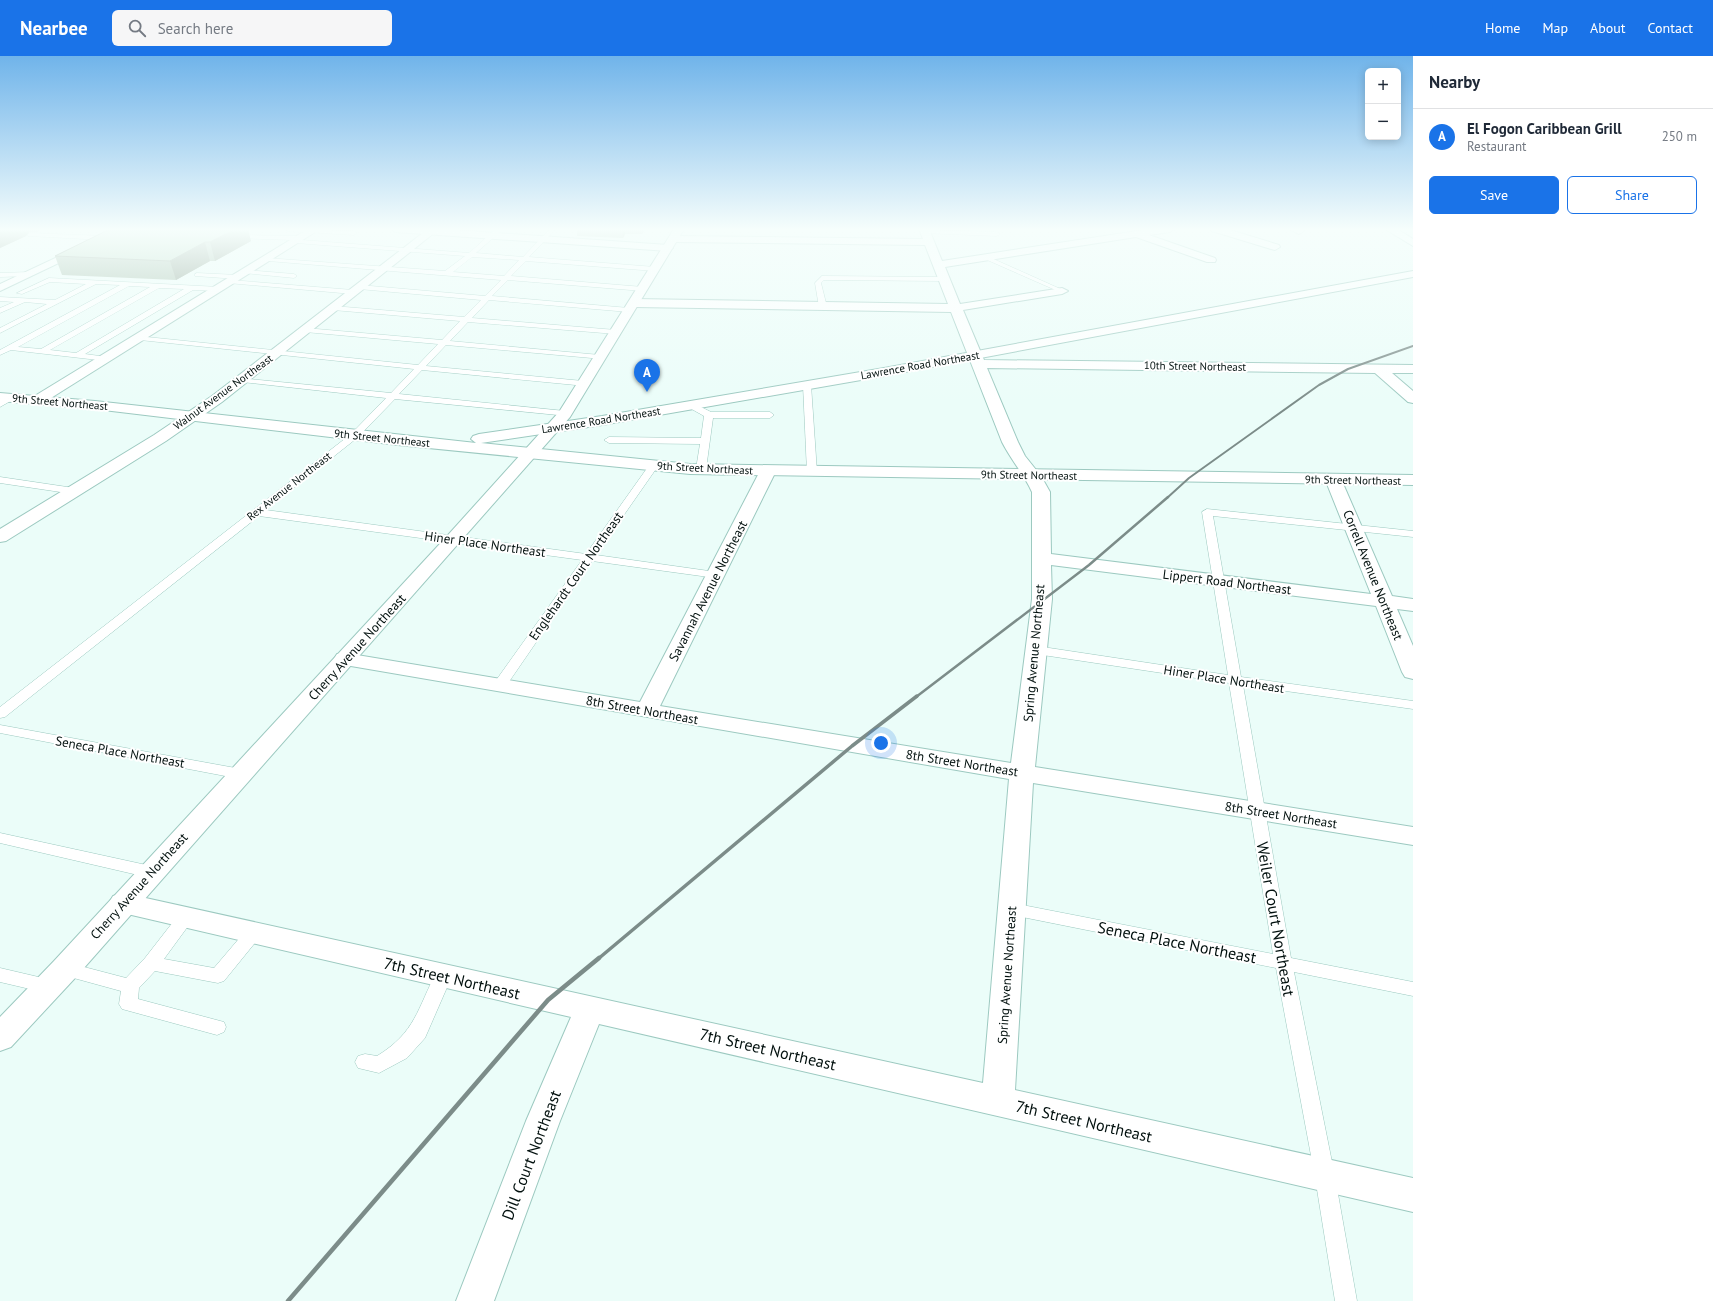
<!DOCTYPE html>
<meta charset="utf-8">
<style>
:root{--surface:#fff;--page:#f6f6f7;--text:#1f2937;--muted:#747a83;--line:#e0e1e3;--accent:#1a73e8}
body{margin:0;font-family:"PT Sans",sans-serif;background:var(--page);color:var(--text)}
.controls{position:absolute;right:12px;top:12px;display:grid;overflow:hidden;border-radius:6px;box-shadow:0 2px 10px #0003}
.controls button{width:36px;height:36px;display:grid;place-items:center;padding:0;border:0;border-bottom:1px solid var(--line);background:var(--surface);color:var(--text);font:20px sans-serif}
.you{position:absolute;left:881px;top:687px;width:14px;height:14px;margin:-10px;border:3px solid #fff;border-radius:50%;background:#1a73e8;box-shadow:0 0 0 6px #1a73e833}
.badge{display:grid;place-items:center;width:26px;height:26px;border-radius:50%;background:var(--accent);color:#fff;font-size:13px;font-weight:700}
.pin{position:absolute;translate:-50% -33px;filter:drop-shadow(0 1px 2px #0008)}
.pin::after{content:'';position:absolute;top:21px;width:14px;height:12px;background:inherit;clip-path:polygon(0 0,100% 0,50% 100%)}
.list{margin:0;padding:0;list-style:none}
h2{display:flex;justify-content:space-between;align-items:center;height:52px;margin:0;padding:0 16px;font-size:17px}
h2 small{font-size:13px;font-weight:400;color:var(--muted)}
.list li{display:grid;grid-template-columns:26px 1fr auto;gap:12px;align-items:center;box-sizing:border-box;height:56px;padding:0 16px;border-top:1px solid var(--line)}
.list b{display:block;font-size:15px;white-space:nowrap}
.list p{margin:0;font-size:13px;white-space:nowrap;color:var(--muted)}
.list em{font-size:13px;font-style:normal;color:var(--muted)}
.actions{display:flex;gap:8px;padding:12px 16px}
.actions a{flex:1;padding:9px 0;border:1px solid var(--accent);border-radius:6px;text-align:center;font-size:14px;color:var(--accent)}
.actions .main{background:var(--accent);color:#fff}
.icon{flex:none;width:22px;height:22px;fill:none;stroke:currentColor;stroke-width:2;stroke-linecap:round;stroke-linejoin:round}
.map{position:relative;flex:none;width:1413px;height:1245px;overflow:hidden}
header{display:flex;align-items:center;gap:24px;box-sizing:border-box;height:56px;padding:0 20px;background:var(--accent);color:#fff}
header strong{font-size:19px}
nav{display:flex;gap:22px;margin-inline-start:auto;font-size:14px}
.search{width:280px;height:36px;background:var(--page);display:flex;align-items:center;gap:10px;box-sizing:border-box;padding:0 14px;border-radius:6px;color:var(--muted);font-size:15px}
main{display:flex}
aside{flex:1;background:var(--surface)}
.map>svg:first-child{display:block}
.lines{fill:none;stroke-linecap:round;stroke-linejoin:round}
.lane-casing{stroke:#9cc9c0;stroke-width:1}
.street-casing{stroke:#9cc9c0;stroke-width:2}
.secondary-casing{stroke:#9cc9c0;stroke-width:2}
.primary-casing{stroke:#9cc9c0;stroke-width:2}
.lane{fill:#fff;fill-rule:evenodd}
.street{fill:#fff;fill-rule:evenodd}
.secondary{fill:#fff;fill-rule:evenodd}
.primary{fill:#fff;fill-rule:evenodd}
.rail-far3{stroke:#7c8c89;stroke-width:2}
.rail-far2{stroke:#7c8c89;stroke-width:2.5}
.rail-far1{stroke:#7c8c89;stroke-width:3.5}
.rail{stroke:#7c8c89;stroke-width:4.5}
.wall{fill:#9cb8a3}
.shaded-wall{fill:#7f9684}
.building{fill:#b5d6bd;stroke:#7f9684}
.labels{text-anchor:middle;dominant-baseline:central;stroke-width:4;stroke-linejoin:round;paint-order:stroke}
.far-street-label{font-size:11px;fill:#02100e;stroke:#fff}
.street-label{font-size:13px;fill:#02100e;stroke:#fff}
.near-street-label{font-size:16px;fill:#02100e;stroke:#fff}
</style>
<header>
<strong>Nearbee</strong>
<div class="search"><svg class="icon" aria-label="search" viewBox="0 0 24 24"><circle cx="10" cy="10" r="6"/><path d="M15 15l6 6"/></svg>Search here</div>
<nav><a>Home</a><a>Map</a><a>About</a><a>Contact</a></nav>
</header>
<main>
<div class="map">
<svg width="1413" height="1245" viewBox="0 0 1413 1245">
<rect width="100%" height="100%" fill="#ebfdf9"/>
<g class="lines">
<g class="lane-casing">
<g id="lane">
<path d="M285 173 354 175 357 177 354 179 288 175Z"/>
<path d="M496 173H503L476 197 523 201 550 173H556L529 201 655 211 658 213 655 215 526 205 511 220 643 231 646 233 643 235 508 224 492 240 629 252 633 254 629 256 489 244 472 262 616 274 620 276 616 278 468 266 450 285 600 299 604 301 603 303 446 289 426 310 583 325 586 326V330L422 314 399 338 565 355 568 356V360L395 343 357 382 266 454 586 498 650 408 653 407 658 410 596 499 716 516 720 517 722 519 720 521 716 522 592 505 504 633 499 634 492 630 582 504 259 460 5 661 0 662V651L351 378 386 342 242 326H239V322L391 337 414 313 140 284H137V280L418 309 438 288 305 276 301 274 305 272 442 284 460 265 333 254 329 252 333 250 464 261 481 244 359 233 356 231 359 229 485 240 501 224 268 205 265 203 266 202 445 215 465 200 296 187 293 185 294 184 233 182 231 181V179L301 180 304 182 302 184 469 197ZM472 201 519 204 504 220 453 216Z"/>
<path d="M925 174 997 176 1000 178 997 180 923 177 922 176Z"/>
<path d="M30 177 105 180 108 182 105 184 28 180V178Z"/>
<path d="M985 201H989L1065 235 1060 236 985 203Z"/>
<path d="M246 214 294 218 297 220 294 222 244 217 243 216Z"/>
<path d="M0 217 29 216 32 218 29 220 0 221Z"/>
<path d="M197 217 238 219 241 221 238 223 195 220V218Z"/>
<path d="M822 220 944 221 947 223 944 225 824 224 821 227 827 251 823 253 819 251 815 227Z"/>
<path d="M49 222 219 231 222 233 219 235 193 234 85 298 107 301V305L11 294 0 299V294L120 229 96 228 0 277V272L47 248 25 246 0 257V252L14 246 0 245V241L55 244 86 228 50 226 22 238 17 237ZM129 230 150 231 41 293 18 291ZM159 232 184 233 76 297 50 294Z"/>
<path d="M230 224 353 234 356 236 353 238 228 227 227 226Z"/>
<path d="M807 326 811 329 817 416 812 419 807 416 803 329Z"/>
<path d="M11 338 14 339V343L0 351V344Z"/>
<path d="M691 346 711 356H770L774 359 770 362H713L706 413 701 416 696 413 700 388 609 387 604 384 609 381 701 382 704 360 688 351V347Z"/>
<path d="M0 421 74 432 79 435 74 438 0 427Z"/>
<path d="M1207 453 1413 475V481L1213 460 1241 621 1413 645V653L1243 629 1291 902 1413 926V940L1294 916 1335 1121 1357 1245H1335L1315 1121 1276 912 1012 859 1006 857 1004 853 1006 849 1012 847 1273 898 1229 627 1036 598 1030 594 1036 590 1228 619 1202 456Z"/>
<path d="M0 669 241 713 246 715 248 718 246 721 241 723 0 677Z"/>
<path d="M0 777 151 810 157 812 159 816 157 820 151 822 0 787Z"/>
<path d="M186 856 192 857 194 862 164 903 214 912 248 872 254 870 260 872 263 877 224 925 218 927 155 915 139 932 138 943 224 966 226 971 224 976 217 979 122 953 119 948 121 935 59 918 56 913 59 908 65 906 126 922 145 902 180 857Z"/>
<path d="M0 912 47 923 53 925 56 930 53 935 47 937 0 926Z"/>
<path d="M443 913 449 915 452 920 425 982 407 1002 379 1017 358 1012 355 1006 358 1000 365 998 377 1000C416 976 417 953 437 915Z"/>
</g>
</g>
<g class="street-casing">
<g id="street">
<path d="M308 173H320L43 347H33L31 344 33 341Z"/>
<path d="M391 173H440L668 189 673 192 668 195 396 176Z"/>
<path d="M919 173H929L942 205 1150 173H1175L1170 176 1149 179 1215 202 1216 204 1215 206H1207L1136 181 945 211 960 248 1062 232 1068 235 1062 238 963 254 984 304 1413 309V317H1392L1413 335V347L1408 346 1375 317 987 312 1018 386 1025 400 1041 420 1050 436 1051 498 1371 538 1325 423 1327 419 1333 418 1339 419 1341 423 1392 540 1413 543V555L1397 553 1413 590V623L1405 621 1402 616 1376 550 1051 509 1052 543 1035 711 1413 771V789L1033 727 1015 1034 1413 1122V1156L599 968 560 1065 494 1245H456L526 1065 571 961 123 857 113 854 109 847 113 840 123 837 983 1027 1009 723 345 609 337 608 334 603 337 598 345 597 640 646 760 415 762 412 768 410 774 412 776 415 660 650 1011 707 1032 543V436C1024 418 1011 404 1002 386L951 256 634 251 628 247 634 243 948 248 925 189 673 186 668 183 673 180 923 183Z"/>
<path d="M1211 173H1227L1279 189 1280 191 1275 194 1271 193 1212 175Z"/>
<path d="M1289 173H1303L1304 175 1299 178Z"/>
<path d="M1385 173H1397L1413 183V190Z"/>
</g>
</g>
<g class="secondary-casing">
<g id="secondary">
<path d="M117 173H130L0 235V228Z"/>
<path d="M1413 215V221L884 320 602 369 481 387 690 408 1413 419V429L690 418 398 389 95 353 0 345V337L95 345 476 387 471 383 473 380 479 378 602 360 884 312Z"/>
</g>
</g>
<g class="primary-casing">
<g id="primary">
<path d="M428 173H439L222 346 166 385 6 485 0 486V473L154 379 212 340Z"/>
<path d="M674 173H684L570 361 76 921 11 991 0 995V961L54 905 448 479 559 356Z"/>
</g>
</g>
<use href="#lane" class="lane"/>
<use href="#street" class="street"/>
<use href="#secondary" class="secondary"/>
<use href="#primary" class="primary"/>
<path class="rail-far3" d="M1167 442 1189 422 1319 329 1348 313 1413 290"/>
<path class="rail-far2" d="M916 641 1089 509 1168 441"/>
<path class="rail-far1" d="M598 903 852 690 917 640"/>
<path class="rail" d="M288 1245 548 944 599 902"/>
</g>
<g class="wall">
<path d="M0 173H43L36 176H29L26 180 0 192Z"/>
<path d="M110 173 251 185 215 205H210L176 224 62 219 55 200Z"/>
<path d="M565 173H645L642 178H625L623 182 577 180V174Z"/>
</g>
<g class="shaded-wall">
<path d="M0 173H28L29 176 26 180 0 192Z"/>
<path d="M36 173H43L36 176Z"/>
<path d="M235 173H248L251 185 215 205 210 186Z"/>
<path d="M622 173H625V178L623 182Z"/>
<path d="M642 173H645L642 178Z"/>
<path d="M205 186 210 205 176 224 170 205Z"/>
</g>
<path class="building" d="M110 173H235L210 186H205L170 205 55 200Z"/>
<linearGradient id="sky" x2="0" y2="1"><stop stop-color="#70b4ea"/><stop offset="0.5" stop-color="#f6fefc"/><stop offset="1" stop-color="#f6fefc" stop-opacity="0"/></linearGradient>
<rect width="1413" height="347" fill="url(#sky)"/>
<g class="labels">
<g class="far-street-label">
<text transform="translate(920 309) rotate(-10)">Lawrence Road Northeast</text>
<text transform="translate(1195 310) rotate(1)">10th Street Northeast</text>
<text transform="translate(223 336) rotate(-36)">Walnut Avenue Northeast</text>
<text transform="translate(60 346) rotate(5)">9th Street Northeast</text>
<text transform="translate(601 364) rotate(-9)">Lawrence Road Northeast</text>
<text transform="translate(382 382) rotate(6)">9th Street Northeast</text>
<text transform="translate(705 412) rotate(3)">9th Street Northeast</text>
<text transform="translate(1029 419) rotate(1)">9th Street Northeast</text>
<text transform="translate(1353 424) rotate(1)">9th Street Northeast</text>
<text transform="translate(289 430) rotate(-38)">Rex Avenue Northeast</text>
</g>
<g class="street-label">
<text transform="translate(485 488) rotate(8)">Hiner Place Northeast</text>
<text transform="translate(1373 519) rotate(68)">Correll Avenue Northeast</text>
<text transform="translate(576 520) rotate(-55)">Englehardt Court Northeast</text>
<text transform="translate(1227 526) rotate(7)">Lippert Road Northeast</text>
<text transform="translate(708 535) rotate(-63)">Savannah Avenue Northeast</text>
<text transform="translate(357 591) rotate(-48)">Cherry Avenue Northeast</text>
<text transform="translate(1034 597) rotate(-85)">Spring Avenue Northeast</text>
<text transform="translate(1224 623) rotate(9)">Hiner Place Northeast</text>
<text transform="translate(642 654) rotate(10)">8th Street Northeast</text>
<text transform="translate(120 696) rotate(10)">Seneca Place Northeast</text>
<text transform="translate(962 707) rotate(9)">8th Street Northeast</text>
<text transform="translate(1281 759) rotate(9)">8th Street Northeast</text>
<text transform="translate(139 830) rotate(-48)">Cherry Avenue Northeast</text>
<text transform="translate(1007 919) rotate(-86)">Spring Avenue Northeast</text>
</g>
<g class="near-street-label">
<text transform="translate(1276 863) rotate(80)">Weiler Court Northeast</text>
<text transform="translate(1177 886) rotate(11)">Seneca Place Northeast</text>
<text transform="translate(452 922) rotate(13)">7th Street Northeast</text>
<text transform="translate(768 993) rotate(13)">7th Street Northeast</text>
<text transform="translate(1084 1065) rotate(13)">7th Street Northeast</text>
<text transform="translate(531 1099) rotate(-69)">Dill Court Northeast</text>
</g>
</g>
</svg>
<div class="controls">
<button>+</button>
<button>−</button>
</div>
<div class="you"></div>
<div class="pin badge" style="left:647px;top:336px">A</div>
</div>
<aside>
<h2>Nearby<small></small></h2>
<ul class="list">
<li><span class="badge">A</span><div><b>El Fogon Caribbean Grill</b><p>Restaurant</p></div><em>250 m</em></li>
</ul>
<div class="actions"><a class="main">Save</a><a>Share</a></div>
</aside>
</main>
